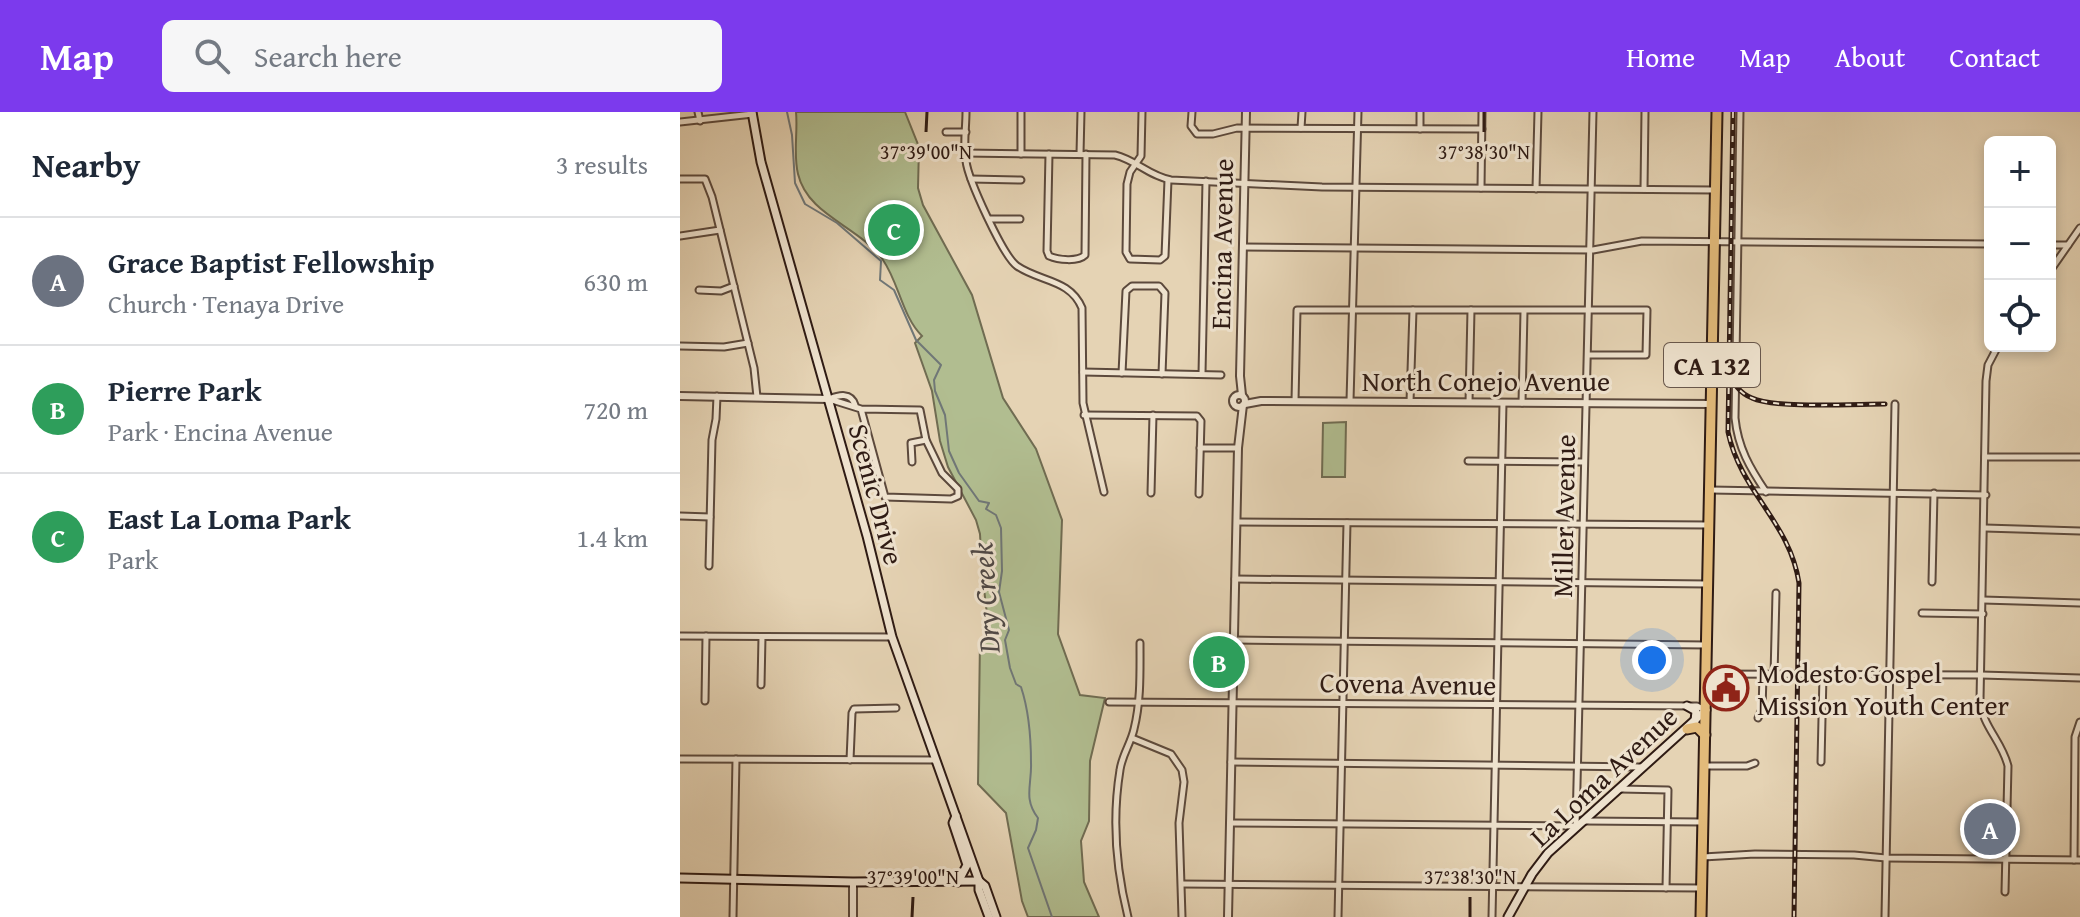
<!DOCTYPE html>
<meta charset="utf-8">
<style>
:root{--surface:#fff;--page:#f6f6f7;--text:#1f2937;--muted:#747a83;--line:#e0e1e3;--accent:#7c3aed}
body{margin:0;font-family:"Gentium Book Plus",serif;background:var(--page);color:var(--text)}
.controls{position:absolute;right:24px;top:24px;display:grid;overflow:hidden;border-radius:12px;box-shadow:0 4px 12px #0003}
.controls button{width:72px;height:72px;display:grid;place-items:center;padding:0;border:0;border-bottom:2px solid var(--line);background:var(--surface);color:var(--text);font:40px sans-serif}
.you{position:absolute;left:972px;top:548px;width:28px;height:28px;margin:-20px;border:6px solid #fff;border-radius:50%;background:#1a73e8;box-shadow:0 0 0 12px #1a73e833}
.badge{display:grid;place-items:center;width:52px;height:52px;border-radius:50%;background:var(--accent);color:#fff;font-size:26px;font-weight:700}
.pin{position:absolute;translate:-50% -50%;border:4px solid #fff;box-shadow:0 2px 8px #0006}
.list{margin:0;padding:0;list-style:none}
h2{display:flex;justify-content:space-between;align-items:center;height:104px;margin:0;padding:0 32px;font-size:34px}
h2 small{font-size:26px;font-weight:400;color:var(--muted)}
.list li{display:grid;grid-template-columns:52px 1fr auto;gap:24px;align-items:center;box-sizing:border-box;height:128px;padding:0 32px;border-top:2px solid var(--line)}
.list b{display:block;font-size:30px;white-space:nowrap}
.list p{margin:0;font-size:26px;white-space:nowrap;color:var(--muted)}
.list em{font-size:26px;font-style:normal;color:var(--muted)}
.icon{flex:none;width:44px;height:44px;fill:none;stroke:currentColor;stroke-width:2;stroke-linecap:round;stroke-linejoin:round}
.map{position:relative;flex:none;width:1400px;height:805px;overflow:hidden}
header{display:flex;align-items:center;gap:48px;box-sizing:border-box;height:112px;padding:0 40px;background:var(--accent);color:#fff}
header strong{font-size:38px}
nav{display:flex;gap:44px;margin-inline-start:auto;font-size:28px}
.search{width:560px;height:72px;background:var(--page);display:flex;align-items:center;gap:20px;box-sizing:border-box;padding:0 28px;border-radius:12px;color:var(--muted);font-size:30px}
main{display:flex}
aside{flex:1;background:var(--surface)}
.map>svg:first-child{display:block}
.green{fill:#b1bd90;stroke:#706c52;stroke-width:2}
.lines{fill:none;stroke-linecap:round;stroke-linejoin:round}
.stream{stroke:#707777;stroke-width:2}
.minor-casing{stroke:#5c493c;stroke-width:9}
.tertiary-casing{stroke:#5c493c;stroke-width:10}
.secondary-casing{stroke:#2f1b14;stroke-width:11}
.primary-casing{stroke:#2f1b14;stroke-width:13}
.minor{stroke:#eee2ce;stroke-width:5}
.tertiary{stroke:#eee2ce;stroke-width:6}
.secondary{stroke:#eee2ce;stroke-width:7}
.primary{stroke:#e2ba7a;stroke-width:9}
.rail-casing{stroke:#2f1b14;stroke-width:5}
.rail{stroke:#eee2ce;stroke-width:2;stroke-dasharray:6;stroke-linecap:butt}
.ticks{fill:none;stroke:#2f1b14;stroke-width:3}
.labels{text-anchor:middle;dominant-baseline:central;stroke-width:6;stroke-linejoin:round;paint-order:stroke}
.shield{fill:#eee2ce;stroke:#68574c;stroke-width:2}
.shield-label{font-size:26px;font-weight:bold;fill:#2f1b14}
.street-label{font-size:28px;fill:#2f1b14;stroke:#eee2ce}
.poi-label{font-size:28px;fill:#2f1b14;stroke:#eee2ce;text-anchor:start}
.water-label{font-size:30px;font-style:italic;fill:#504946;stroke:#eee2ce}
.ticks-label{font-size:20px;text-anchor:middle;fill:#2f1b14;stroke:#eee2ce;stroke-width:6;stroke-linejoin:round;paint-order:stroke}
</style>
<header>
<strong>Map</strong>
<div class="search"><svg class="icon" aria-label="search" viewBox="0 0 24 24"><circle cx="10" cy="10" r="6"/><path d="M15 15l6 6"/></svg>Search here</div>
<nav><a>Home</a><a>Map</a><a>About</a><a>Contact</a></nav>
</header>
<main>
<aside>
<h2>Nearby<small>3 results</small></h2>
<ul class="list">
<li><span class="badge" style="background:#6b7280">A</span><div><b>Grace Baptist Fellowship</b><p>Church · Tenaya Drive</p></div><em>630 m</em></li>
<li><span class="badge" style="background:#2e9e5b">B</span><div><b>Pierre Park</b><p>Park · Encina Avenue</p></div><em>720 m</em></li>
<li><span class="badge" style="background:#2e9e5b">C</span><div><b>East La Loma Park</b><p>Park</p></div><em>1.4 km</em></li>
</ul>
</aside>
<div class="map">
<svg width="1400" height="805" viewBox="0 0 1400 805">
<rect width="100%" height="100%" fill="#e5d3b4"/>
<filter id="stains"><feTurbulence type="fractalNoise" baseFrequency=".0025" numOctaves="4"/><feColorMatrix values="0 0 0 0 .2 0 0 0 0 .09 0 0 0 0 .02 0 0 0 .5 -.17"/></filter>
<radialGradient id="worn" r=".72"><stop offset=".6" stop-color="#630" stop-opacity="0"/><stop offset="1" stop-color="#630" stop-opacity=".3"/></radialGradient>
<g class="green">
<path d="M116 0H225L239 35 238 76 243 93 292 183 323 286 356 337 382 408 378 522 400 583 425 586 410 649 409 709 401 729 404 770 419 805H348L342 789 326 701 298 672 300 528 310 527 302 460 300 422 296 408 268 355 260 329 252 279 235 231 242 224C222 204 219 171 203 148 179 114 128 104 118 62 113 42 118 20 116 0Z"/>
<path d="M666 310 665 365H642L643 311Z"/>
</g>
<g class="lines">
<path class="stream" d="M107 0 112 23 115 71 125 92 157 111 201 149 200 168 214 178 236 228 261 253 254 268 255 279 265 303 269 339 279 361 299 389 309 391 306 397 316 403 321 416 322 459 319 480 329 518 325 528 330 556 336 572 341 575C349 599 351 626 351 651 352 672 343 687 358 706L356 718 348 736 372 805"/>
<g class="minor-casing">
<g id="minor">
<path d="M18 0 20 9"/>
<path d="M286 0C286 16 283 34 286 49 288 67 323 144 337 154 360 170 390 167 402 196L403 291 424 380"/>
<path d="M462 0 461 44 450 60 447 72 446 140 450 147 480 148 485 144 488 68"/>
<path d="M512 0 511 14 517 22H533L557 16 802 17"/>
<path d="M1060 0 1055 306C1058 336 1070 356 1086 380"/>
<path d="M0 10 73 2"/>
<path d="M621 16 622 0"/>
<path d="M740 17V0"/>
<path d="M266 20H286"/>
<path d="M285 41 435 43C456 48 469 64 491 68L642 75 1034 78"/>
<path d="M341 42V0"/>
<path d="M369 42 367 139 369 144C378 148 398 150 405 143L406 42"/>
<path d="M400 42 401 0"/>
<path d="M0 67H25L32 85 74 256 77 285"/>
<path d="M291 67 341 68"/>
<path d="M801 76 802 0"/>
<path d="M856 77 858 0"/>
<path d="M964 77 965 0"/>
<path d="M309 107H340"/>
<path d="M0 124 40 118"/>
<path d="M1370 133H1388"/>
<path d="M563 135 913 138 962 129 1310 132"/>
<path d="M1370 159 1400 116"/>
<path d="M19 178 41 179 54 174"/>
<path d="M0 234 44 235 68 231"/>
<path d="M1318 234 1308 253 1306 269 1300 588C1302 614 1322 629 1328 654L1325 780"/>
<path d="M403 260 541 263"/>
<path d="M442 261 446 179 452 174H479L485 181 482 262"/>
<path d="M522 262 526 69"/>
<path d="M149 287 181 297 240 298 246 328 262 361 278 377V384L271 387 205 385 181 297"/>
<path d="M149 287C159 283 171 280 175 293"/>
<path d="M615 289 617 198H967L966 243H908"/>
<path d="M670 289 678 0"/>
<path d="M730 290 733 198"/>
<path d="M789 290 791 198"/>
<path d="M842 291 844 199"/>
<path d="M404 303 517 304 521 309 519 382"/>
<path d="M520 336H558"/>
<path d="M1305 345H1400"/>
<path d="M788 349 904 350"/>
<path d="M232 350 231 331 246 328"/>
<path d="M1031 378 1306 383"/>
<path d="M471 381 473 303"/>
<path d="M0 404 30 405"/>
<path d="M557 410 1028 413"/>
<path d="M1305 416 1400 419"/>
<path d="M29 454 32 328 36 307 37 284"/>
<path d="M555 467 1027 472"/>
<path d="M1252 470 1254 381"/>
<path d="M1303 488 1400 491"/>
<path d="M1242 501 1303 502"/>
<path d="M0 524 212 525"/>
<path d="M554 528 1026 533"/>
<path d="M1026 562 1301 563 1400 566"/>
<path d="M1094 564 1096 481"/>
<path d="M81 573 82 525"/>
<path d="M25 589 26 524"/>
<path d="M429 590 1017 594 1025 598"/>
<path d="M1078 606 1082 597 1083 564"/>
<path d="M452 626 491 642 502 658 504 670 499 711 502 805"/>
<path d="M0 647 256 648"/>
<path d="M170 648 172 601 174 597 216 596"/>
<path d="M551 650 962 655"/>
<path d="M1141 650 1143 563"/>
<path d="M1025 654H1067L1075 651"/>
<path d="M940 677 988 678 986 776"/>
<path d="M904 709 1022 710"/>
<path d="M550 711 896 714 913 0"/>
<path d="M1023 745 1075 742 1174 743 1206 746 1400 748"/>
<path d="M1394 748 1395 625 1400 610"/>
<path d="M502 772 1020 776"/>
<path d="M53 805 56 647"/>
<path d="M448 805C436 757 432 707 440 658 442 643 451 631 454 617 461 589 460 560 460 531"/>
<path d="M658 805 667 411"/>
<path d="M812 805 823 291"/>
<path d="M1205 805 1215 292"/>
</g>
</g>
<g class="tertiary-casing">
<g id="tertiary">
<circle cx="559" cy="289" r="6"/>
<path d="M562 283 560 264 566 0"/>
<path d="M0 284 149 287"/>
<path d="M565 292 581 289 1032 292"/>
<path d="M173 805V770"/>
<path d="M548 805 558 336 563 293"/>
</g>
</g>
<g class="secondary-casing">
<g id="secondary">
<path d="M72 0 81 50 187 424 212 525 299 769V778L309 805"/>
<path d="M1007 594 1016 599 1015 609"/>
<path d="M276 704 273 711 287 753 278 770"/>
<path d="M0 766 173 770 299 769"/>
<path d="M299 769 305 774 316 805"/>
<path d="M828 805 852 762 868 741 1026 598"/>
</g>
</g>
<g class="primary-casing">
<g id="primary">
<path d="M1007 617 1017 615 1025 623"/>
<path d="M1021 805 1037 0"/>
</g>
</g>
<use href="#minor" class="minor"/>
<use href="#tertiary" class="tertiary"/>
<use href="#secondary" class="secondary"/>
<use href="#primary" class="primary"/>
<g class="rail-casing">
<g id="rail">
<path d="M1053 0 1048 320C1061 381 1110 410 1119 471L1114 805"/>
<path d="M1048 258C1052 270 1059 281 1072 286 1095 297 1175 292 1205 292"/>
</g>
</g>
<use href="#rail" class="rail"/>
</g>
<path class="ticks" d="M246 20 247 0M804 20V0M232 805 233 785M790 805V785"/>
<defs>
<g id="civic-ring" transform="scale(2.3)"><circle r="9.5" fill="#eee2ce" stroke="#8f2418" stroke-width="1.5"/><path d="M-.6-6.5H3V-4.5H.6V-3L4-1V1h2V6H-6V1h2V-1L-.6-3ZM-1.2 2.5V6h2.4V2.5Z" fill="#8f2418"/></g>
</defs>
<g fill-rule="evenodd">
<use href="#civic-ring" x="1046" y="576"/>
</g>
<g class="labels">
<rect class="shield" x="984" y="231" width="96" height="44" rx="6"/>
<g class="shield-label">
<text x="1032" y="253">CA 132</text>
</g>
<g class="street-label">
<text transform="translate(541 132) rotate(-89)">Encina Avenue</text>
<text x="806" y="268">North Conejo Avenue</text>
<text transform="translate(197 382) rotate(75)">Scenic Drive</text>
<text transform="translate(883 404) rotate(-89)">Miller Avenue</text>
<text transform="translate(728 571) rotate(1)">Covena Avenue</text>
<text transform="translate(923 664) rotate(-43)">La Loma Avenue</text>
</g>
<g class="poi-label">
<text x="1077" y="560">Modesto Gospel<tspan x="1077" dy="32">Mission Youth Center</tspan></text>
</g>
<g class="water-label">
<text transform="translate(305 486) rotate(-94)">Dry Creek</text>
</g>
</g>
<g class="ticks-label">
<text x="246" y="47">37°39'00"N</text>
<text x="804" y="47">37°38'30"N</text>
<text x="233" y="772">37°39'00"N</text>
<text x="790" y="772">37°38'30"N</text>
</g>
<rect width="100%" height="100%" filter="url(#stains)"/>
<rect width="100%" height="100%" fill="url(#worn)"/>
</svg>
<div class="controls">
<button>+</button>
<button>−</button>
<button><svg class="icon" aria-label="locate" viewBox="0 0 24 24"><circle cx="12" cy="12" r="6"/><path d="M12 2v4M12 18v4M2 12h4M18 12h4"/></svg></button>
</div>
<div class="you"></div>
<div class="pin badge" style="left:1310px;top:717px;background:#6b7280">A</div>
<div class="pin badge" style="left:539px;top:550px;background:#2e9e5b">B</div>
<div class="pin badge" style="left:214px;top:118px;background:#2e9e5b">C</div>
</div>
</main>
